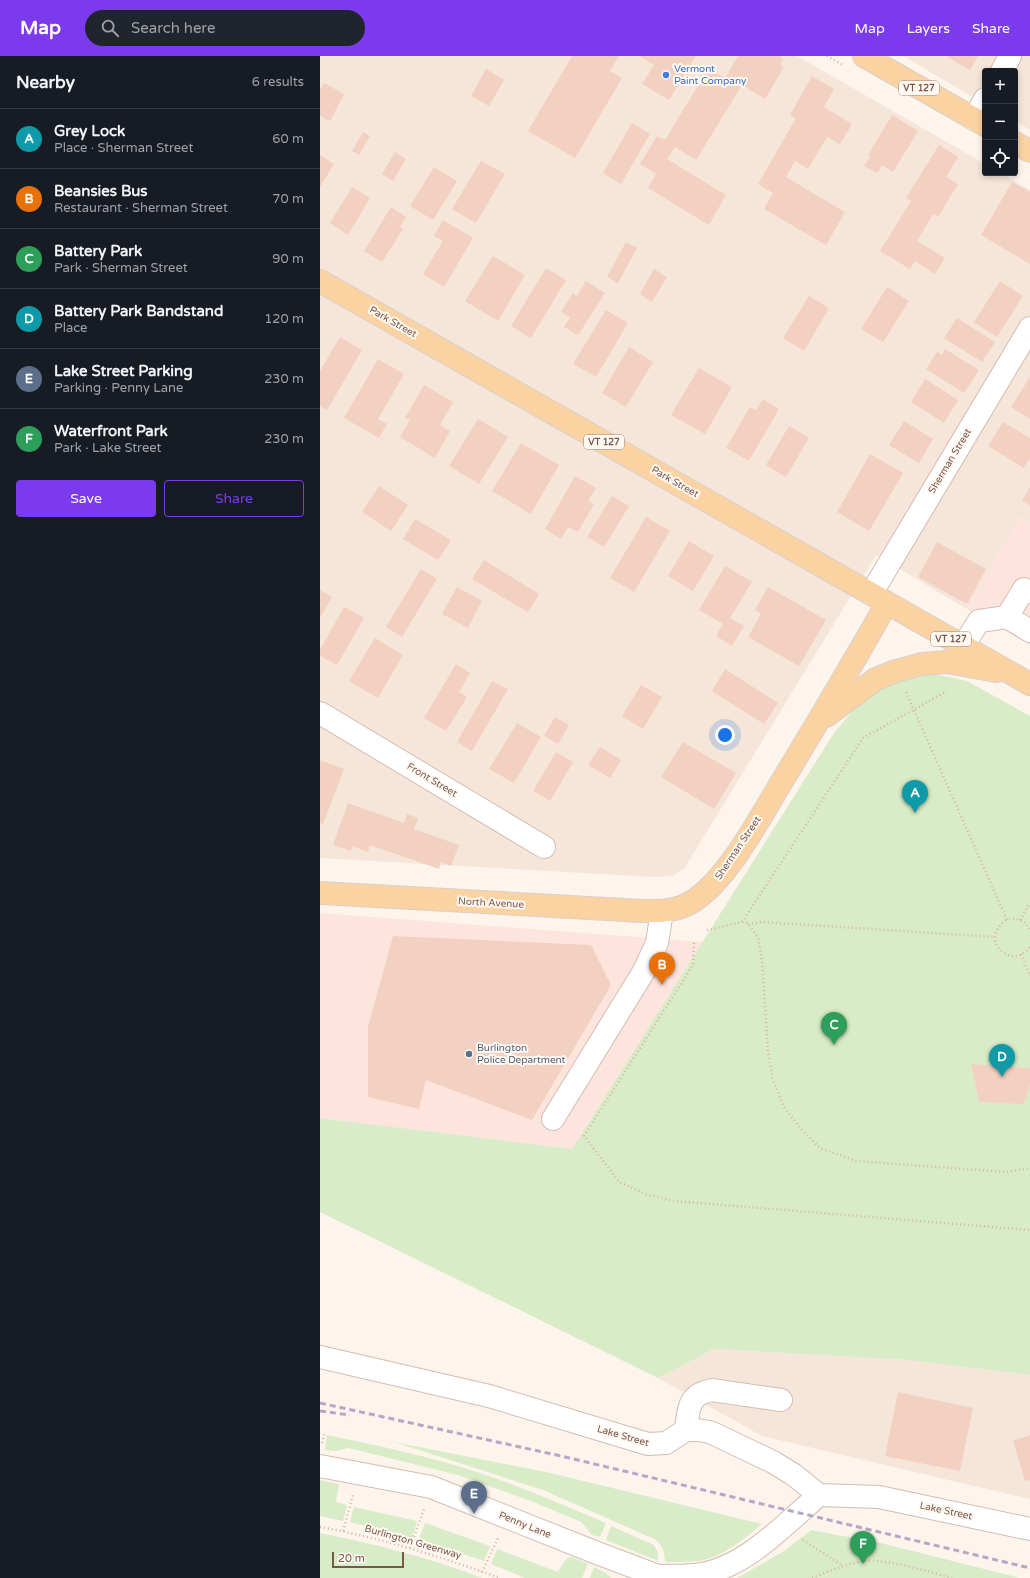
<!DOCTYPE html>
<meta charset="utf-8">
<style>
:root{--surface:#171b24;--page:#20242c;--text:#f1f3f6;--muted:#9ea1a6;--line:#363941;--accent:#7c3aed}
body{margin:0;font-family:"Varela Round",sans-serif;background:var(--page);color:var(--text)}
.controls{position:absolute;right:12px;top:12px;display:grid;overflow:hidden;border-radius:4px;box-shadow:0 2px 6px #0003}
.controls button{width:36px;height:36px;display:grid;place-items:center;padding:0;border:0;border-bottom:1px solid var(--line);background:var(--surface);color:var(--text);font:20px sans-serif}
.scale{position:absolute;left:12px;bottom:10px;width:72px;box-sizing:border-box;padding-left:4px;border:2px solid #79584c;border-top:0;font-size:11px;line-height:14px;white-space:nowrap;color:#79584c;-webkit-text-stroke:3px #fff9f2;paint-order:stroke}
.you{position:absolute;left:405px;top:679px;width:14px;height:14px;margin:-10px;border:3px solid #fff;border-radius:50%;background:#1a73e8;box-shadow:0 0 0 6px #1a73e833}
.badge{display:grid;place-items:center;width:26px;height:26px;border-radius:50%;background:var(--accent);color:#fff;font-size:13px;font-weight:700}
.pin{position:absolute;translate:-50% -33px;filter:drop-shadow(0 1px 2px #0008)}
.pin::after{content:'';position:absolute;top:21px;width:14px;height:12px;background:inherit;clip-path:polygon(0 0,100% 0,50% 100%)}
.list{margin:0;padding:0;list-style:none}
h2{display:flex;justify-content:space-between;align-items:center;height:52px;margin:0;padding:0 16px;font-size:17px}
h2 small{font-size:13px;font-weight:400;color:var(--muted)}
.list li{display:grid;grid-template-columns:26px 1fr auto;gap:12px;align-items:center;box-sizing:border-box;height:60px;padding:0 16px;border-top:1px solid var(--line)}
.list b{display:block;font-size:15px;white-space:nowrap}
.list p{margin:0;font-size:13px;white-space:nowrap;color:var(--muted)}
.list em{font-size:13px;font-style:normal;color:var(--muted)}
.actions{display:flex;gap:8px;padding:12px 16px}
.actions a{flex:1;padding:9px 0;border:1px solid var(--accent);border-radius:4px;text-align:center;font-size:14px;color:var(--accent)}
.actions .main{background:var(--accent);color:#fff}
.icon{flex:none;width:22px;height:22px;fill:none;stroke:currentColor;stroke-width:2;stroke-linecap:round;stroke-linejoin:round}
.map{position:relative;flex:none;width:710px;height:1522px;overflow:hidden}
header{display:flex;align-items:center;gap:24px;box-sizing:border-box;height:56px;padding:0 20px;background:var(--accent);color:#fff}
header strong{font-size:19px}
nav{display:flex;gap:22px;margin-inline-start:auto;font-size:14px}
.search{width:280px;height:36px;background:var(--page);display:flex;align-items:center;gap:10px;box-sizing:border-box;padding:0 14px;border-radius:22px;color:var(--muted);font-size:15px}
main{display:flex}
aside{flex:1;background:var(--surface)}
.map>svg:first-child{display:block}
.residential{fill:#f5e6d9}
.commercial{fill:#fde5de}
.green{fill:#d9ecc8}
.building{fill:#f3d1c2}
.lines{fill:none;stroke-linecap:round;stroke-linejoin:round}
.minor-casing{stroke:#d3bdb2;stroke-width:24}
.major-casing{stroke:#d9d0cd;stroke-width:24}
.path{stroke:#d9b4a4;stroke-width:2.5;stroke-dasharray:1 3;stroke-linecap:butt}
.minor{stroke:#fff;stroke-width:22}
.major{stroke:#fbd3a3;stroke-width:22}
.rail{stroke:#b6a7c9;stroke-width:3;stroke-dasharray:6 4;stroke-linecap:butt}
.shop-dot{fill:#3f7fe0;stroke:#fff9f2;stroke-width:1.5}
.service-dot{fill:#5c6f8a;stroke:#fff9f2;stroke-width:1.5}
.labels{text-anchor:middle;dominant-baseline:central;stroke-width:4;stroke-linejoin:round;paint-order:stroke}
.shield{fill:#fff9f2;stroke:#a1887e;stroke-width:1}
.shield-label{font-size:9px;font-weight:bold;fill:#79584c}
.shop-label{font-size:10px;fill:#366cbe;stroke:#fff9f2;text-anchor:start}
.street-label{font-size:10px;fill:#79584c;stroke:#fff9f2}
.service-label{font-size:10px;fill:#4e5e75;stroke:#fff9f2;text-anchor:start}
</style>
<header>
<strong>Map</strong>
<div class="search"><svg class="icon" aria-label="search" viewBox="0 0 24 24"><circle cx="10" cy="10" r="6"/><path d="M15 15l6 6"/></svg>Search here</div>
<nav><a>Map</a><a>Layers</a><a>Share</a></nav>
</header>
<main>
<aside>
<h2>Nearby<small>6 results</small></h2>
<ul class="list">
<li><span class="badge" style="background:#0f9aa8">A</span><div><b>Grey Lock</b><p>Place · Sherman Street</p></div><em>60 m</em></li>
<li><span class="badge" style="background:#e8710a">B</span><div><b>Beansies Bus</b><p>Restaurant · Sherman Street</p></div><em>70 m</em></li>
<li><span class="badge" style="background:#2e9e5b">C</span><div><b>Battery Park</b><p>Park · Sherman Street</p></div><em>90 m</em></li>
<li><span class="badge" style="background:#0f9aa8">D</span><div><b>Battery Park Bandstand</b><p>Place</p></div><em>120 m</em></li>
<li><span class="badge" style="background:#5c6f8a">E</span><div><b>Lake Street Parking</b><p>Parking · Penny Lane</p></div><em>230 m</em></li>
<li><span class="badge" style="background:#2e9e5b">F</span><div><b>Waterfront Park</b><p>Park · Lake Street</p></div><em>230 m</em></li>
</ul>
<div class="actions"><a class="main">Save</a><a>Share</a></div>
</aside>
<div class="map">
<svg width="710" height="1522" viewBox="0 0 710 1522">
<rect width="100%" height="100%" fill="#fdf4eb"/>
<g class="residential">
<path d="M0 0H477L665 108V117H680L710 134V467L700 461 647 553 556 499 364 813 352 820 335 821 0 802Z"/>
<path d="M583 0H710V74L695 65V15H665V48Z"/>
<path d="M394 1293 588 1304 710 1319V1443L442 1380 338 1322Z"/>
</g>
<g class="commercial">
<path d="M700 461 710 467V589L647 553Z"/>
<path d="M0 857 383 886 252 1093 0 1062Z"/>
</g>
<g class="green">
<path d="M597 619H619L647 625 710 660V1319L588 1304 394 1293 338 1322 0 1156V1062L252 1093 514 677C526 663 538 647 553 636 566 627 582 623 597 619Z"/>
<path d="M7 1379C52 1388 97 1398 141 1411 190 1426 238 1447 286 1467L280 1481 272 1479 261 1466 211 1445 138 1419 29 1392 16 1395 5 1394Z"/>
<path d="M74 1386 226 1416 442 1468C424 1483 403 1501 379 1505 367 1506 356 1506 345 1506 344 1494 343 1488 332 1482L223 1434Z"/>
<path d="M0 1424 19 1428 16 1446 27 1449 23 1465 0 1460Z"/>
<path d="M34 1451 97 1465 92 1483 30 1466Z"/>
<path d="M105 1467 170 1490 164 1505 99 1483Z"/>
<path d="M291 1470 334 1489 338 1497V1505L286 1484Z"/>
<path d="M491 1474 561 1487 700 1522H417L464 1495Z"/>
<path d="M0 1477C55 1488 110 1502 162 1522H0Z"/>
<path d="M177 1493 238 1516C250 1496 247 1499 268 1508L262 1522H205L171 1508Z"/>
<path d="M274 1511 286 1517 291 1522H270Z"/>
</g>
<g class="building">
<path d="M252 0H299L290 15 302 22 255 102 208 75Z"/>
<path d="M319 0H376L349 44 322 28 334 9Z"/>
<path d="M418 0H460L463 2 460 9 464 11 445 43 422 29 376 104 355 91 347 103 406 139 389 169 328 132 336 118 320 108 337 80 345 84 388 13 405 22Z"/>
<path d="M626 0H658L650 14Z"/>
<path d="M166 13 184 24 169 50 151 40Z"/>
<path d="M492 20 514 33 504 51 532 68 520 88 507 81 488 113 475 105 466 121 525 156 506 189 444 153 453 137 438 128 476 62 470 59Z"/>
<path d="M4 27 24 38 10 65 0 60V34Z"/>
<path d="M572 59 598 75 573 116 562 109 557 117 544 110 550 101 548 99Z"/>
<path d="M312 67 330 78 301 128 283 117Z"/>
<path d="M43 76 50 80 39 99 32 95Z"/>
<path d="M619 89 638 101 626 121 638 128 618 161 613 158 597 185 625 202 615 218 595 205 590 213 560 195 591 145 586 142Z"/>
<path d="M75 96 86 103 73 125 62 118Z"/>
<path d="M0 99 14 108 0 131Z"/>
<path d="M161 105 185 118 156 167 132 153Z"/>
<path d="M114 111 137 125 113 164 90 150Z"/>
<path d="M692 126 710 136V208L661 179Z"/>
<path d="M32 131 50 142 28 179 10 167Z"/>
<path d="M71 151 86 161 80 171 83 173 62 206 44 195Z"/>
<path d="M123 164 153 182 124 231 103 218 123 185 114 180Z"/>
<path d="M306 186 317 192 298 227 287 221Z"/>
<path d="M173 200 205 219 178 265 145 245Z"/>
<path d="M226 212 246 224 211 282 191 270Z"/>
<path d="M334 213 347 221 332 246 320 238Z"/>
<path d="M266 225 285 237 258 279 244 271 250 261 241 256 253 237 257 240Z"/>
<path d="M680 225 703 240 677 281 654 266Z"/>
<path d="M567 231 589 245 563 286 541 273Z"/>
<path d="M489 240 509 252 484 295 463 282Z"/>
<path d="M286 254 308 267 276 321 253 308Z"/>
<path d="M637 262 675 286 662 306 624 282Z"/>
<path d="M20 281 42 294 7 354 0 350V315Z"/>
<path d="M309 291 333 306 306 351 282 337Z"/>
<path d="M625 293 659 314 644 337 606 313 617 296 622 299Z"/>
<path d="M58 303 84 318 58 363 67 368 59 382 24 362Z"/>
<path d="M379 312 412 331 385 378 351 359Z"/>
<path d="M710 321V363L691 351Z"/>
<path d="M605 323 638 344 624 367 591 346Z"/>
<path d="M104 329 133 346 120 369 130 375 115 402 80 381 90 364 85 362Z"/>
<path d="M443 343 459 353 429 405 406 392 430 351 436 354Z"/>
<path d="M158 363 188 381 159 428 129 410Z"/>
<path d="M584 365 613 383 599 407 569 389Z"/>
<path d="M683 366 710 382V402L704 412 668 390Z"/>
<path d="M469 370 489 382 466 421 446 409Z"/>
<path d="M201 387 239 409 211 458 172 435Z"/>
<path d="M550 398 583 417 549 475 517 456Z"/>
<path d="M255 420 276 432 268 445 274 448 258 476 248 471 241 483 225 473Z"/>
<path d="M59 430 88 449 71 475 42 456Z"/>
<path d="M710 431V449L702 445Z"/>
<path d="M292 440 309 450 284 491 267 481Z"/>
<path d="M326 461 350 475 314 536 290 522Z"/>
<path d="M95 463 131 484 118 504 83 483Z"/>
<path d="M369 485 394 500 373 535 348 520Z"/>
<path d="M617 486 666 513 647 548 598 521Z"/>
<path d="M164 504 219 538 208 556 152 523Z"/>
<path d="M405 510 432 526 410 562 424 570 412 590 396 580 403 568 379 554Z"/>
<path d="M101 513 117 523 82 581 66 571Z"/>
<path d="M137 531 162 545 148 572 122 558Z"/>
<path d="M448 531 506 564 479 610 428 581 441 558 435 554Z"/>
<path d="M0 534 12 541 0 562Z"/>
<path d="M24 551 44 562 17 609 0 600V594Z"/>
<path d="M55 582 83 599 58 642 29 625Z"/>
<path d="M136 608 150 617 139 636 147 641 126 675 104 662Z"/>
<path d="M405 613 458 647 444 668 392 635Z"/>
<path d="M172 625 188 633 152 695 137 686Z"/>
<path d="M321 629 342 641 323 673 302 660Z"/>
<path d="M235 661 249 669 238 688 224 680Z"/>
<path d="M197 667 221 681 194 727 169 713Z"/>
<path d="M363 686 416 717 394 753 341 721Z"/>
<path d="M280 691 301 704 290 722 268 709Z"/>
<path d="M236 696 253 706 230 745 213 735Z"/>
<path d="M0 704 24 713 3 768 0 767Z"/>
<path d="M28 747 84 767 87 758 98 762 94 773 139 789 131 810 121 806 119 813 50 789 48 796 32 790 31 795 13 789Z"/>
<path d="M73 880 271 889 291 929 212 1064 106 1024 99 1053 48 1041V971Z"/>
<path d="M651 1008 710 1012V1029L704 1048 659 1046Z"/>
<path d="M578 1336 653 1352 640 1415 565 1400Z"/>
<path d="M710 1379V1424L705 1425 693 1385Z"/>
</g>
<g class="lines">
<g class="minor-casing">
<g id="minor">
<path d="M682 15 690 0"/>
<path d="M654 63 665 43"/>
<path d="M551 538 710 272"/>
<path d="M687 561 710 575"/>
<path d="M643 590 659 565 687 561 704 533 710 536"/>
<path d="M0 657 224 791"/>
<path d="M233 1063 324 915 337 887 342 855"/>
<path d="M0 1301 169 1340 328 1388 346 1387 366 1374H377L390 1376 453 1406 474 1419 499 1439 559 1441 710 1473"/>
<path d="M366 1374C369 1353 367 1339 392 1334L461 1344"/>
<path d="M0 1410 111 1431 277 1497 338 1520"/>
<path d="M336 1522 338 1520C352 1519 367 1521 381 1518 426 1511 465 1468 499 1439"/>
</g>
</g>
<g class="major-casing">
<g id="major">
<path d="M544 0 665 69"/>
<path d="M695 87 710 95"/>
<path d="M0 225 710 628"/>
<path d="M506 660 556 623 576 615 602 608 627 606 676 615"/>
<path d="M0 837 305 854C326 855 351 858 370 847 408 825 441 759 464 722 499 664 534 606 567 547"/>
</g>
</g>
<g class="path">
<path d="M507 0 523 9"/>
<path d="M586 636 687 864"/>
<path d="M700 864 710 847"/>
<path d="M422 866 543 682 627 635"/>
<path d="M428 868 442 866 675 881"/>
<path d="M710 873C706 866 700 862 692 863 687 863 683 866 681 869 661 888 696 915 710 890"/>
<path d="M387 874 422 866 428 868 438 882 442 904 448 996 453 1024 464 1051 481 1073 500 1092 536 1105 686 1116 710 1112"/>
<path d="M374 887 373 909 264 1080 299 1126 326 1138 354 1145 710 1174"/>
<path d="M701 898 710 920"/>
<path d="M2 1387 5 1376"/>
<path d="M0 1471C62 1482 121 1501 180 1522"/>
<path d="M23 1475 33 1439"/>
<path d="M483 1484 523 1510"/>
<path d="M90 1492 104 1453"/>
<path d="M162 1516 178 1482"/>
<path d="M492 1522C510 1515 527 1507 546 1505 568 1503 609 1516 632 1522"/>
</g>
<use href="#minor" class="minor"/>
<use href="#major" class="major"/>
<g class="rail">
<path d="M0 1347 241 1400 710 1512"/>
<path d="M0 1355 30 1359"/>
</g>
</g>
<circle class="shop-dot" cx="346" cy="19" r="4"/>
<circle class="service-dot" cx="149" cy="998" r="4"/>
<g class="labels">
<g class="shield">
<rect x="579" y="25" width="40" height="14" rx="3"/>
<rect x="264" y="379" width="40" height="14" rx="3"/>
<rect x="611" y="576" width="40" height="14" rx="3"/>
</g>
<g class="shield-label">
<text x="599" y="32">VT 127</text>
<text x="284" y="386">VT 127</text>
<text x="631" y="583">VT 127</text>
</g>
<g class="shop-label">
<text x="354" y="13">Vermont<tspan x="354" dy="12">Paint Company</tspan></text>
</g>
<g class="street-label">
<text transform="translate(73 266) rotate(30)">Park Street</text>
<text transform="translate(630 405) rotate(-59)">Sherman Street</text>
<text transform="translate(355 426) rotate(30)">Park Street</text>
<text transform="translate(112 724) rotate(31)">Front Street</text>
<text transform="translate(418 792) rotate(-56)">Sherman Street</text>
<text transform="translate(171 847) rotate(3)">North Avenue</text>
<text transform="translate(303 1380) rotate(16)">Lake Street</text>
<text transform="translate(626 1455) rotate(12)">Lake Street</text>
<text transform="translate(205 1469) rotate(22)">Penny Lane</text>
<text transform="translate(93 1486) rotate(16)">Burlington Greenway</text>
</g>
<g class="service-label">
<text x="157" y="992">Burlington<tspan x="157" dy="12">Police Department</tspan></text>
</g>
</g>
</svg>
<div class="controls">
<button>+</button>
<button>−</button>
<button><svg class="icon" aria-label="locate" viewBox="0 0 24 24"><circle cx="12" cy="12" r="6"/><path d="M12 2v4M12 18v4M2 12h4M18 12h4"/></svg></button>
</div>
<div class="scale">20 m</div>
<div class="you"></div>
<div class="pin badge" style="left:595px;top:757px;background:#0f9aa8">A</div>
<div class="pin badge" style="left:342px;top:929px;background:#e8710a">B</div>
<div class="pin badge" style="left:514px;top:989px;background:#2e9e5b">C</div>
<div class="pin badge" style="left:682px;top:1021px;background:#0f9aa8">D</div>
<div class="pin badge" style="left:154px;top:1458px;background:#5c6f8a">E</div>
<div class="pin badge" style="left:543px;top:1508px;background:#2e9e5b">F</div>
</div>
</main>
